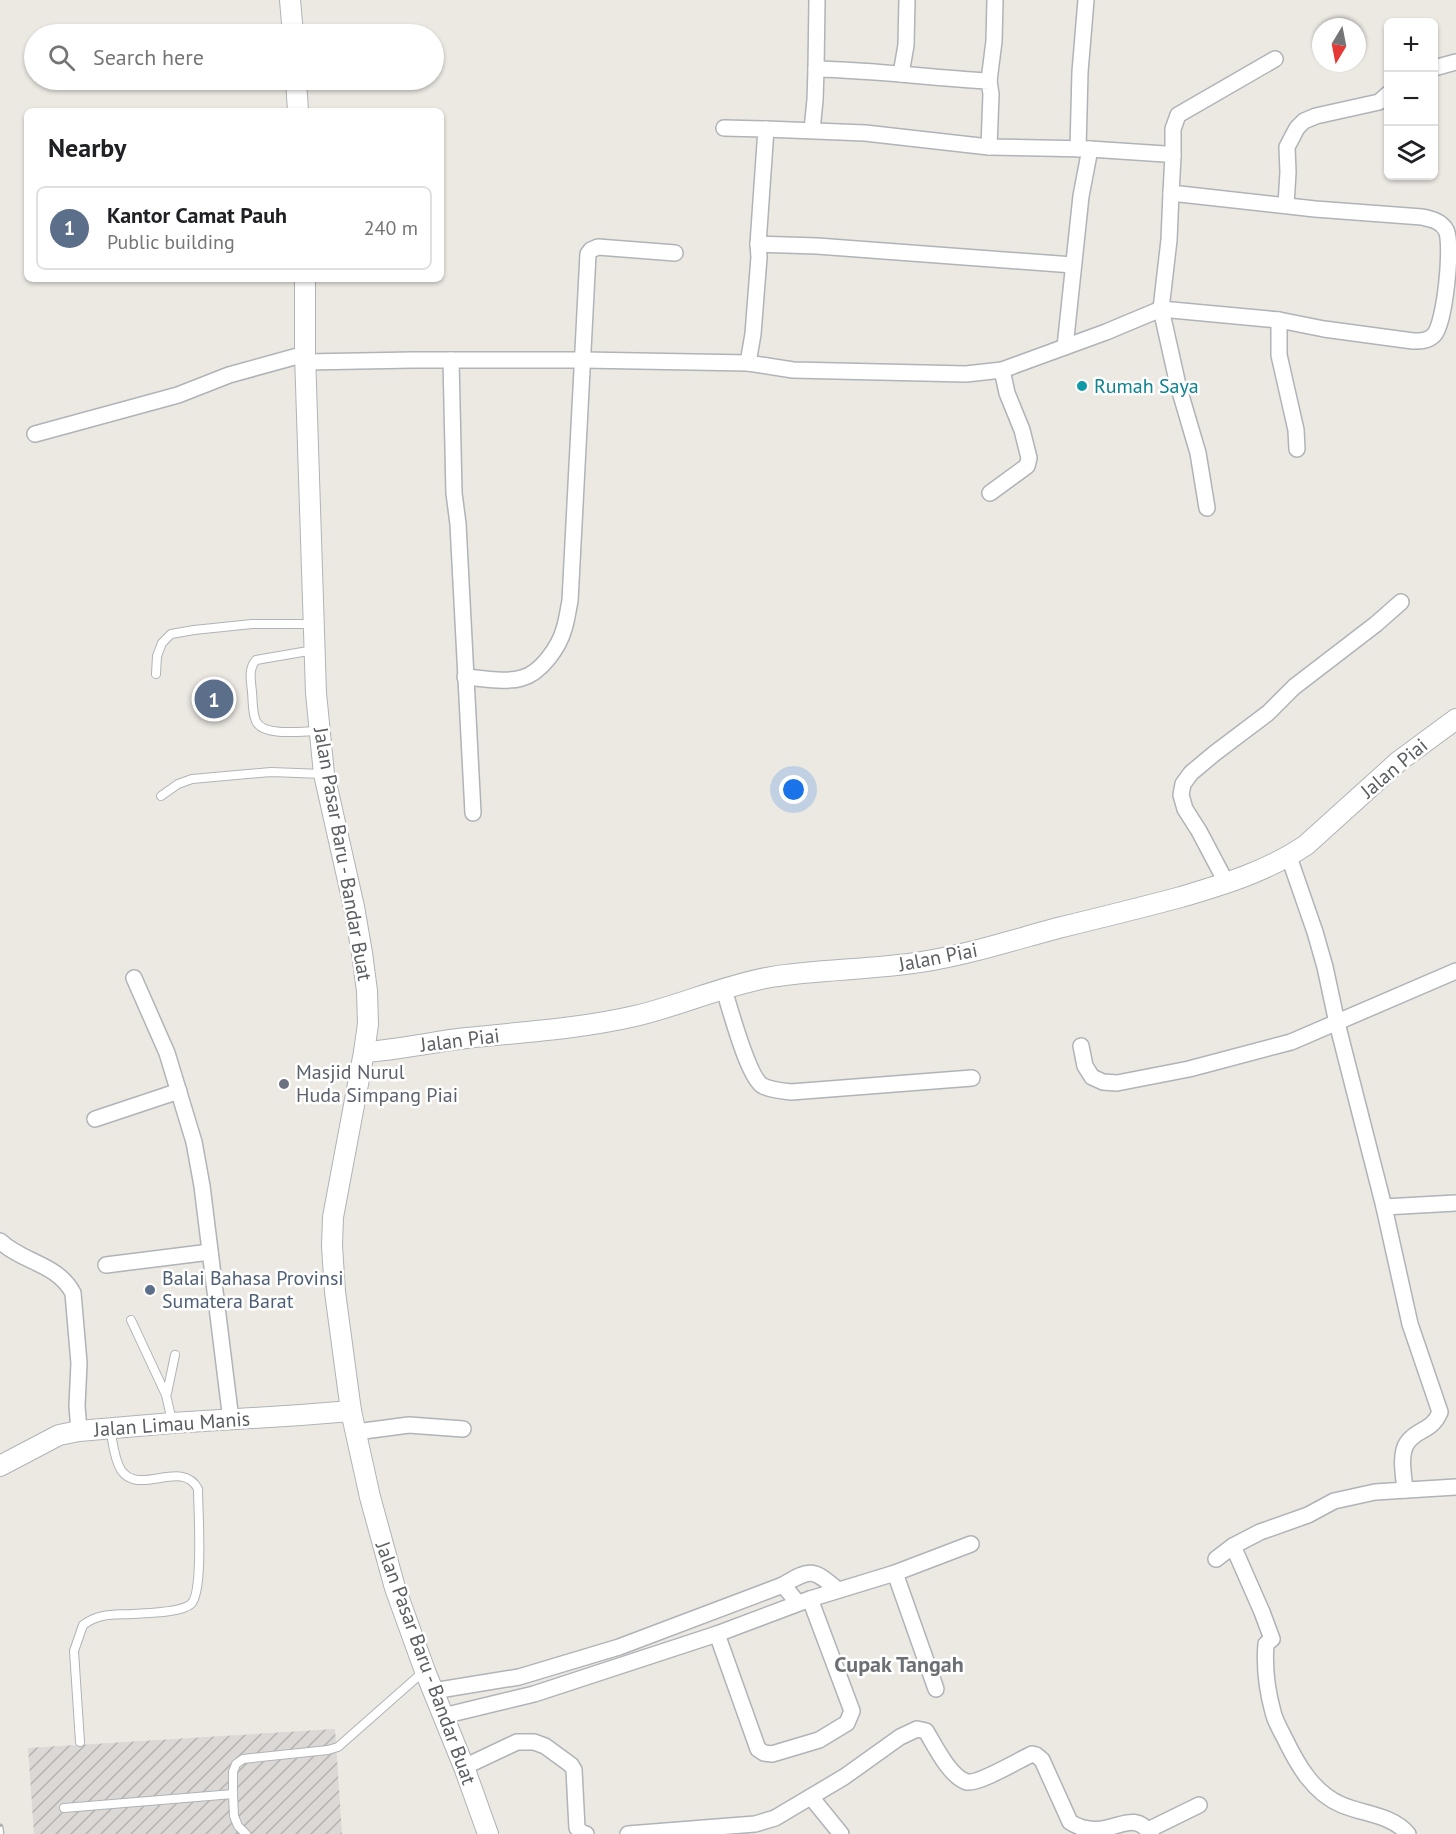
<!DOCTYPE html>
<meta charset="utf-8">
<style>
:root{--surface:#fff;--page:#f2f2f2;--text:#202124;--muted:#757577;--line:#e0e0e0;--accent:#111827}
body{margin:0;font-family:"PT Sans",sans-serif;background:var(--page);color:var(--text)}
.controls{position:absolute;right:18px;top:18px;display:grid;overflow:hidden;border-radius:9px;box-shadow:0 2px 4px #0004}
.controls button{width:54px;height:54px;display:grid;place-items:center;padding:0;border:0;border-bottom:2px solid var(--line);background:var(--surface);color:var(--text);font:30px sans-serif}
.compass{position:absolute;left:1312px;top:18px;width:54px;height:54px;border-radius:50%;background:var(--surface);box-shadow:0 2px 4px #0004;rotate:190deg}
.you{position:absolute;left:794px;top:790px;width:21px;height:21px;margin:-15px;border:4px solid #fff;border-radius:50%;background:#1a73e8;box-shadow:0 0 0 9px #1a73e833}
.badge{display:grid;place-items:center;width:39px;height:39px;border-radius:50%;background:var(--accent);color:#fff;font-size:20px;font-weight:700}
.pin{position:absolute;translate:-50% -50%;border:3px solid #fff;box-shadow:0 2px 6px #0006}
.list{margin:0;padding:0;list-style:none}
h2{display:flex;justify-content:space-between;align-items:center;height:78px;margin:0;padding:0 24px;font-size:26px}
h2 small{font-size:20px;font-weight:400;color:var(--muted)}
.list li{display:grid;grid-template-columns:39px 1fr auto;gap:18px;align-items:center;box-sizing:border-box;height:84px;margin:0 12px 12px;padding:0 12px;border:2px solid var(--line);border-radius:9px}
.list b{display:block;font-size:22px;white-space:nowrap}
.list p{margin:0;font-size:20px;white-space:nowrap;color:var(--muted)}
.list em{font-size:20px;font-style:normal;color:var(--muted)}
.icon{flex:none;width:33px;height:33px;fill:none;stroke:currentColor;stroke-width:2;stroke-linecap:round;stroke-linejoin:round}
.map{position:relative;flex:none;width:1456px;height:1834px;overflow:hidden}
.search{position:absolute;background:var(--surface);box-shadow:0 2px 4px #0004;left:24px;top:24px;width:420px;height:66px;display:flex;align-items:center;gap:15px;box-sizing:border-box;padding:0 21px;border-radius:33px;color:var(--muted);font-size:22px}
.panel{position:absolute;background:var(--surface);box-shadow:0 2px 4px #0004;left:24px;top:108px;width:420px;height:174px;border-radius:9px}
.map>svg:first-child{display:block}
.industrial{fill:url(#industrial-furrows)}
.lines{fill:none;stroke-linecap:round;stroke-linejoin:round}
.service-casing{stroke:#b0b3b7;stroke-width:10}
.minor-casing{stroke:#b0b3b7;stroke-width:18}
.tertiary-casing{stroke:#b0b3b7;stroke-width:22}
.service{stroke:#fff;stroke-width:8}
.minor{stroke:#fff;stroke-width:15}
.tertiary{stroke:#fff;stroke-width:20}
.rail-casing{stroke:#b1b2b2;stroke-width:7}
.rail{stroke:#fff;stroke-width:4.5;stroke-dasharray:14;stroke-linecap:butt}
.culture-dot{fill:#0f9aa8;stroke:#fff;stroke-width:2}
.worship-dot{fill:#6b7280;stroke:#fff;stroke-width:2}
.service-dot{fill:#5c6f8a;stroke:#fff;stroke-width:2}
.labels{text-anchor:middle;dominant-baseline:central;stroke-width:5;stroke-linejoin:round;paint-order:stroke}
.culture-label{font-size:20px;fill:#0d838f;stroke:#fff;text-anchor:start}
.street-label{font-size:20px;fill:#5b5e62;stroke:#fff}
.worship-label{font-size:20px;fill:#5b616d;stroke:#fff;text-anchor:start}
.service-label{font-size:20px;fill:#4e5e75;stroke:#fff;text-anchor:start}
.quarter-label{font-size:22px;font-weight:bold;fill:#6c7074;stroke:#fff}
</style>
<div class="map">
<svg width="1456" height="1834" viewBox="0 0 1456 1834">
<defs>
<pattern id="industrial-furrows" width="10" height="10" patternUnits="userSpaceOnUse" patternTransform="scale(1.5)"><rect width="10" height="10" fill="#dbd8d5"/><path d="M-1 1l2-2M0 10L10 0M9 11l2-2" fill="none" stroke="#b5b2b0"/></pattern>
</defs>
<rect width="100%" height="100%" fill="#ece9e3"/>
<path class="industrial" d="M335 1729 342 1834H34L28 1748Z"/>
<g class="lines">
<g class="service-casing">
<g id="service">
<path d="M314 650 256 660C248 669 251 681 252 692 253 701 252 712 256 721 262 737 303 731 318 731"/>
<path d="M156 674 157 656 162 643 171 634 194 630 252 624H312"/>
<path d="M161 796 178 784 192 779 271 772 323 774"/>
<path d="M131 1320 166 1395 172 1421"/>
<path d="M167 1393 175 1355"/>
<path d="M80 1742 74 1651 83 1625C99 1613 113 1615 132 1614 145 1613 181 1613 191 1604 204 1592 198 1509 198 1489 182 1458 139 1497 121 1470 114 1459 113 1442 110 1429"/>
<path d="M64 1808 233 1794"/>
<path d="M246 1834 238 1826 234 1816 233 1794V1772L236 1764 243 1759 328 1750 338 1747 423 1672"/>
</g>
</g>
<g class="minor-casing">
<g id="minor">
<path d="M817 0 816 69C874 70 931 78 989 81L991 94 989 147"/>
<path d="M1434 68 1456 62"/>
<path d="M901 74 906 45 907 0"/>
<path d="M989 81 994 41 995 0"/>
<path d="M724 128 766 129 758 244 759 257 753 334 748 363"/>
<path d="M812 130 815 100 816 69"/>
<path d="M1078 149 1080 72 1086 0"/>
<path d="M1173 156V129L1178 115 1275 59"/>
<path d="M1171 193 1169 240 1161 309 1178 385 1198 453 1207 508"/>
<path d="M1286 205 1288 172 1287 147 1297 128 1304 121 1316 116 1379 102 1388 94"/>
<path d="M758 244 817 246 1073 265"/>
<path d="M1279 320V355L1296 430 1297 449"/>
<path d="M1065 347 1081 196 1090 149"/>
<path d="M451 360 454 493 458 524 473 813"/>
<path d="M306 362 413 360H583L748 363 793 370 966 374 1002 370 1106 332 1161 309 1279 320 1324 329 1413 341C1421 341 1428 341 1434 335 1445 323 1453 244 1446 230 1441 221 1431 219 1422 217L1315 209 1171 193 1173 156 1165 154 1090 149 989 147 865 133 766 129"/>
<path d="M35 434 178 395 229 375 305 354"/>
<path d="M990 493 1027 466 1029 458 1022 430 1007 393 1002 370"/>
<path d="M465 677C483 678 505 683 522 678 541 673 559 647 564 629 567 620 568 610 570 601L588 254 591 250 598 247 675 253"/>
<path d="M1289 857 1315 932 1325 967 1337 1023 1384 1207 1410 1324 1440 1412C1432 1432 1417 1428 1407 1443 1399 1455 1404 1477 1405 1490"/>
<path d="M1227 884 1199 831 1185 809 1181 795 1183 784 1191 773 1215 753 1268 713 1294 687 1376 624 1401 602"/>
<path d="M134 978 167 1053 194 1142 202 1186 231 1420"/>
<path d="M724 990C730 1008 748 1078 763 1086 771 1090 782 1091 791 1092L972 1078"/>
<path d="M1081 1046 1085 1066 1092 1077 1103 1082 1117 1083 1189 1069 1291 1042 1456 971"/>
<path d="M95 1119 179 1091"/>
<path d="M1384 1207 1456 1203"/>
<path d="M0 1241C23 1263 57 1263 73 1293L79 1363 77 1406 79 1431"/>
<path d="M106 1265 210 1252"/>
<path d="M356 1432 409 1425 463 1429"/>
<path d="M1233 1546 1262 1612 1272 1639 1266 1644C1264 1667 1267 1690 1273 1712 1275 1721 1280 1729 1284 1737 1297 1764 1313 1793 1342 1805 1364 1814 1392 1815 1408 1834"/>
<path d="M1216 1559 1233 1546 1260 1532 1308 1515 1334 1501 1375 1492 1456 1487"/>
<path d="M895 1573 936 1689"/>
<path d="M783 1585C811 1568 813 1569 838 1590"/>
<path d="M717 1634 758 1749 764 1753 772 1754 819 1740 847 1723 852 1711 810 1599"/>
<path d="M433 1691 519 1677 619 1647 783 1585 798 1603"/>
<path d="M443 1716 534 1694 717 1634 810 1599 895 1573 971 1544"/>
<path d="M464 1767 517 1742H534L545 1746 571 1765 574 1770 577 1828 582 1833 586 1834"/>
<path d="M811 1797 841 1834"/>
<path d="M1148 1830 1199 1805"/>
<path d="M628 1834 755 1824 775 1818 844 1777 900 1737 917 1729 926 1731C935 1746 950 1777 967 1782 979 1784 1019 1760 1032 1754L1036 1755 1042 1760 1070 1822C1081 1829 1094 1831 1107 1828 1125 1824 1137 1815 1151 1834"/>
</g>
</g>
<g class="tertiary-casing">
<g id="tertiary">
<path d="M290 0 293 34"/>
<path d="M296 80 298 111"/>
<path d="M305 279V354L316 693 324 774 354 907 362 953 367 991 368 1024 364 1052 333 1217 332 1246 335 1292 351 1411 370 1497 395 1588 425 1671 464 1767 488 1834"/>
<path d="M364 1052C398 1050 432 1042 466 1038 522 1032 579 1029 635 1016 679 1006 725 985 771 977 820 969 871 970 921 962 967 955 1013 940 1058 928 1099 918 1140 908 1181 897 1225 884 1268 871 1306 845L1399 761 1456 719"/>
<path d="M0 1466 59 1435 79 1431 172 1423 301 1415 351 1411"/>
</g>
</g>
<use href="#service" class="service"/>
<use href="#minor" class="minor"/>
<use href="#tertiary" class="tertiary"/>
<g class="rail-casing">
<path id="rail" d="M0 1827 1 1834"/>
</g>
<use href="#rail" class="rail"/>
</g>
<circle class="culture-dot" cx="1082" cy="386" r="6"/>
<circle class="worship-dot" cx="284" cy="1084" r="6"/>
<circle class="service-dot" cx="150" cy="1290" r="6"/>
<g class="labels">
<g class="culture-label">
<text x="1094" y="386">Rumah Saya</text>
</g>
<g class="street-label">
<text transform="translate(1394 768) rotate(-40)">Jalan Piai</text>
<text transform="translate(343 854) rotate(80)">Jalan Pasar Baru - Bandar Buat</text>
<text transform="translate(938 957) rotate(-11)">Jalan Piai</text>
<text transform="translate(460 1040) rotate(-7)">Jalan Piai</text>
<text transform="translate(172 1424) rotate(-4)">Jalan Limau Manis</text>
<text transform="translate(426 1663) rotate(70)">Jalan Pasar Baru - Bandar Buat</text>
</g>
<g class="worship-label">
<text x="296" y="1072">Masjid Nurul<tspan x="296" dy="23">Huda Simpang Piai</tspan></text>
</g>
<g class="service-label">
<text x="162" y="1278">Balai Bahasa Provinsi<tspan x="162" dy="23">Sumatera Barat</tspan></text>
</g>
<g class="quarter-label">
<text x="899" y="1664">Cupak Tangah</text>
</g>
</g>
</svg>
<div class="controls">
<button>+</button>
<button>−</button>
<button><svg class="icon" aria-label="layers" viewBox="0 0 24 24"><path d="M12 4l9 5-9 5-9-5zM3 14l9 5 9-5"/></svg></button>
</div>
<svg class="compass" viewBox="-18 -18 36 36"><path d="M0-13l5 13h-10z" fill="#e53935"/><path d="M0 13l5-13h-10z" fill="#757577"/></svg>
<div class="you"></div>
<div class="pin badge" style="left:214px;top:699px;background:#5c6f8a">1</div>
<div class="search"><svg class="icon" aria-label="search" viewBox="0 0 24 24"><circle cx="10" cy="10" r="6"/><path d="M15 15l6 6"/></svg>Search here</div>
<section class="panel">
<h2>Nearby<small></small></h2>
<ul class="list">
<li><span class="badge" style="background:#5c6f8a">1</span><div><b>Kantor Camat Pauh</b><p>Public building</p></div><em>240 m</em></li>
</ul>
</section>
</div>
